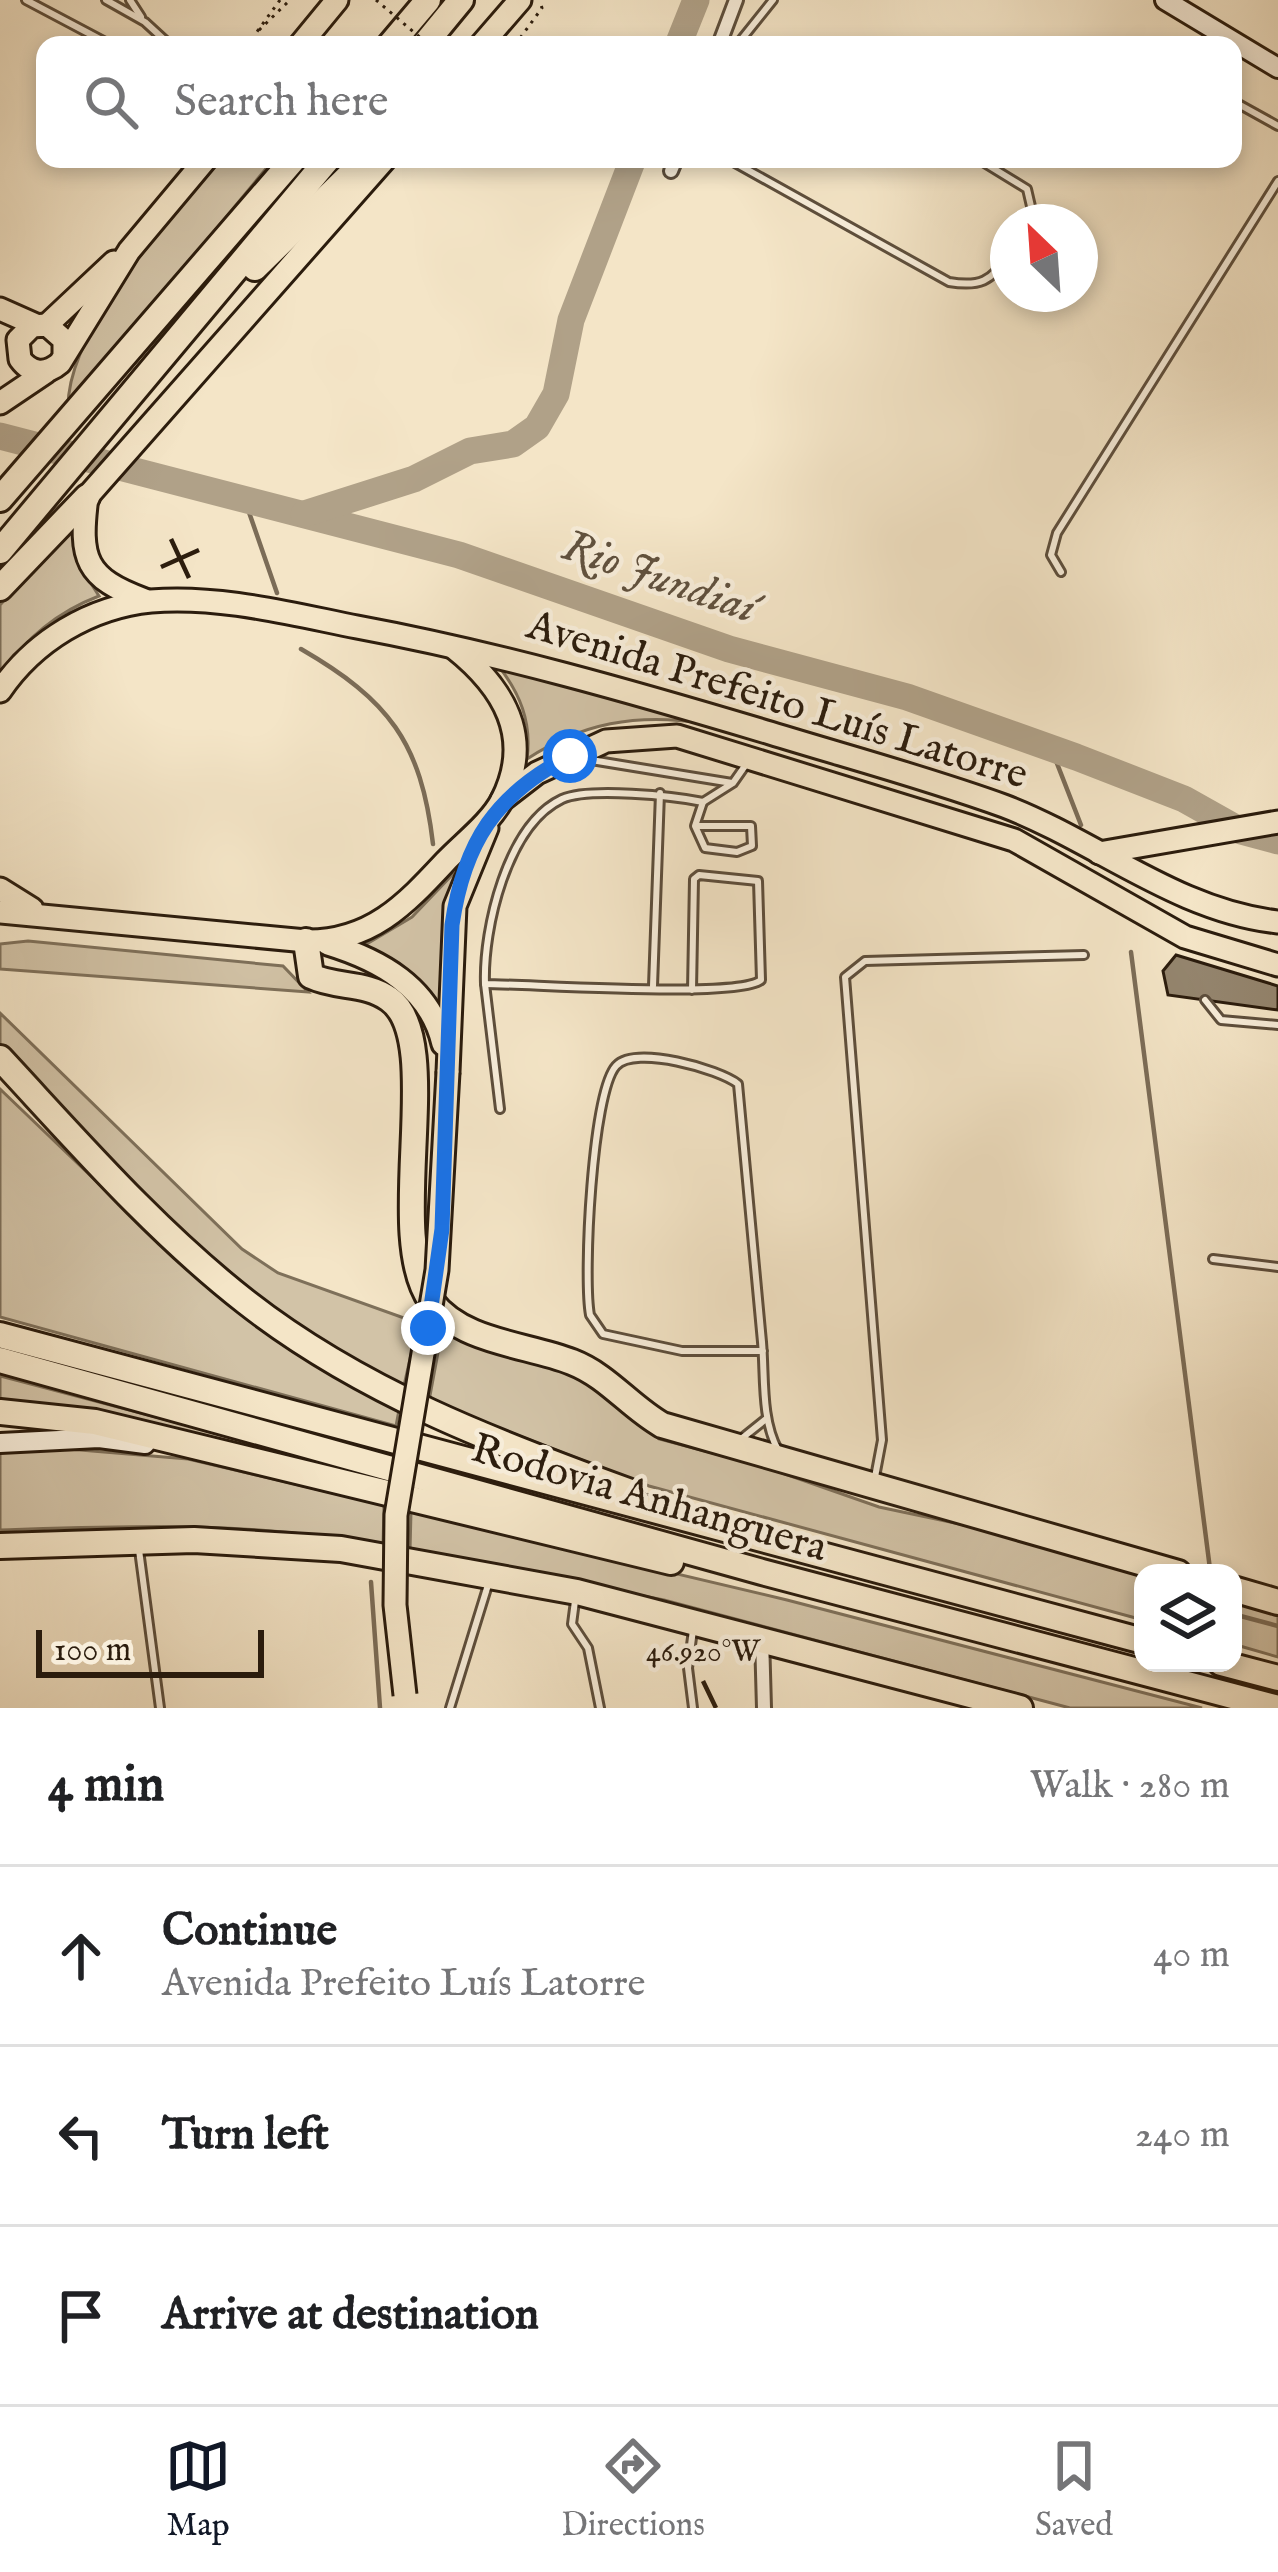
<!DOCTYPE html>
<meta charset="utf-8">
<style>
:root{--surface:#fff;--page:#f2f2f2;--text:#202124;--muted:#757577;--line:#e0e0e0;--accent:#111827}
body{margin:0;font-family:"IM FELL English",serif;background:var(--page);color:var(--text)}
.controls{position:absolute;right:36px;bottom:36px;display:grid;overflow:hidden;border-radius:24px;box-shadow:0 6px 18px #0003}
.controls button{width:108px;height:108px;display:grid;place-items:center;padding:0;border:0;border-bottom:3px solid var(--line);background:var(--surface);color:var(--text);font:60px sans-serif}
.compass{position:absolute;left:990px;top:204px;width:108px;height:108px;border-radius:50%;background:var(--surface);box-shadow:0 6px 18px #0003;rotate:335deg}
.scale{position:absolute;left:36px;bottom:30px;width:228px;box-sizing:border-box;padding-left:12px;border:6px solid #2b1c0d;border-top:0;font-size:33px;line-height:42px;white-space:nowrap;color:#2b1c0d;-webkit-text-stroke:9px #f8eedb;paint-order:stroke}
.stop{position:absolute;width:36px;height:36px;margin:-27px;border:9px solid #1a73e8;border-radius:50%;background:#fff}
.stop.end{background:#1a73e8;border-color:#fff;box-shadow:0 3px 12px #0008}
.list{margin:0;padding:0;list-style:none}
h2{display:flex;justify-content:space-between;align-items:center;height:156px;margin:0;padding:0 48px;font-size:51px}
h2 small{font-size:39px;font-weight:400;color:var(--muted)}
.list li{display:grid;grid-template-columns:78px 1fr auto;gap:36px;align-items:center;box-sizing:border-box;height:180px;padding:0 48px;border-top:3px solid var(--line)}
.list b{display:block;font-size:45px;white-space:nowrap}
.list p{margin:0;font-size:39px;white-space:nowrap;color:var(--muted)}
.list em{font-size:39px;font-style:normal;color:var(--muted)}
.icon{flex:none;width:66px;height:66px;fill:none;stroke:currentColor;stroke-width:2;stroke-linecap:round;stroke-linejoin:round}
.map{position:relative;flex:none;width:1278px;height:1708px;overflow:hidden}
.search{position:absolute;background:var(--surface);box-shadow:0 6px 18px #0003;left:36px;right:36px;top:36px;height:132px;display:flex;align-items:center;gap:30px;box-sizing:border-box;padding:0 42px;border-radius:24px;color:var(--muted);font-size:45px}
.sheet{height:696px;background:var(--surface)}
nav{display:flex;justify-content:space-around;align-items:center;box-sizing:border-box;height:168px;border-top:3px solid var(--line);background:var(--surface);font-size:33px;color:var(--muted)}
nav a{display:grid;justify-items:center;gap:6px}
nav .on{color:var(--accent)}
.map>svg:first-child{display:block}
.green{fill:#d2c3a7;stroke:#7e705a;stroke-width:3}
.lines{fill:none;stroke-linecap:round;stroke-linejoin:round}
.stream{stroke:#7b6c57;stroke-width:4.5}
.river{stroke:#b0a188;stroke-width:27}
.building{fill:#94856e;stroke:#2b1c0d;stroke-width:3}
.lane-casing{stroke:#5d4e3c;stroke-width:12}
.street-casing{stroke:#5d4e3c;stroke-width:18}
.secondary-casing{stroke:#2b1c0d;stroke-width:24}
.primary-casing{stroke:#2b1c0d;stroke-width:27}
.highway-casing{stroke:#2b1c0d;stroke-width:30}
.path{stroke:#2b1c0d;stroke-width:3;stroke-dasharray:3 6;stroke-linecap:butt}
.lane{stroke:#f8eedb;stroke-width:6}
.street{stroke:#f8eedb;stroke-width:12}
.secondary{stroke:#f8eedb;stroke-width:18}
.primary{stroke:#f4e5c7;stroke-width:21}
.highway{stroke:#f4e5c7;stroke-width:24}
.primary-bridge-casing{stroke:#2b1c0d;stroke-width:27;stroke-linecap:butt}
.path-bridge{stroke:#2b1c0d;stroke-width:3;stroke-dasharray:3 6;stroke-linecap:butt}
.primary-bridge{stroke:#f4e5c7;stroke-width:21}
.route{stroke:#1a73e8;stroke-width:15}
.ticks{fill:none;stroke:#2b1c0d;stroke-width:4.5}
.labels{text-anchor:middle;dominant-baseline:central;stroke-width:9;stroke-linejoin:round;paint-order:stroke}
.street-label{font-size:42px;fill:#2b1c0d;stroke:#f8eedb}
.water-label{font-size:45px;font-style:italic;fill:#60513e;stroke:#f8eedb}
.ticks-label{font-size:30px;text-anchor:middle;fill:#2b1c0d;stroke:#f8eedb;stroke-width:9;stroke-linejoin:round;paint-order:stroke}
</style>
<div class="map">
<svg width="1278" height="1708" viewBox="0 0 1278 1708">
<rect width="100%" height="100%" fill="#f4e5c7"/>
<filter id="stains"><feTurbulence type="fractalNoise" baseFrequency=".00167" numOctaves="4"/><feColorMatrix values="0 0 0 0 .2 0 0 0 0 .09 0 0 0 0 .02 0 0 0 .5 -.17"/></filter>
<radialGradient id="worn" r=".72"><stop offset=".6" stop-color="#630" stop-opacity="0"/><stop offset="1" stop-color="#630" stop-opacity=".3"/></radialGradient>
<g class="green">
<path d="M221 159H274L68 408C67 329 170 219 221 159Z"/>
<path d="M72 527 81 568 99 596C57 612 27 638 0 674V605Z"/>
<path d="M497 664 702 723C636 713 582 723 527 759 532 722 520 693 497 664Z"/>
<path d="M453 874 457 875 445 1023 411 974 365 945 412 917Z"/>
<path d="M28 941 283 966 308 992 0 969V944Z"/>
<path d="M0 1013 242 1249 278 1273 418 1323 403 1390C348 1358 292 1325 242 1285 153 1215 78 1128 0 1047Z"/>
<path d="M0 1089 166 1248 399 1410 396 1426 0 1317Z"/>
<path d="M442 1331 572 1371 599 1384 659 1439 765 1467 879 1507 983 1529 1143 1573V1620L649 1486 429 1401Z"/>
<path d="M0 1376 311 1458 313 1461 71 1407 0 1401Z"/>
<path d="M56 1448 188 1459 384 1505 383 1547C256 1520 129 1526 0 1530V1450Z"/>
<path d="M411 1511 787 1600 1202 1708H1070L664 1600 410 1551Z"/>
<path d="M1233 1597 1278 1610V1657L1233 1644Z"/>
</g>
<g class="lines">
<g class="stream">
<path d="M243 495 277 593"/>
<path d="M301 649C389 700 421 742 433 844"/>
<path d="M1051 748 1081 825"/>
<path d="M1131 952 1210 1569"/>
<path d="M371 1582 380 1708"/>
<path d="M1233 1614 1278 1626"/>
</g>
<g class="river">
<path d="M678 45 696 0"/>
<path d="M0 436 459 555 729 649 907 697 1076 757 1184 799 1241 831 1278 841"/>
<path d="M304 514 414 479 470 451 513 444 537 427 556 394 571 320 633 159"/>
</g>
</g>
<path class="building" d="M1176 955 1278 986V1010L1168 995 1163 971Z"/>
<g class="lines">
<g class="lane-casing">
<g id="lane">
<path d="M26 0 111 45"/>
<path d="M106 0 145 22 170 45"/>
<path d="M130 0 141 17"/>
<path d="M737 45 773 0"/>
<path d="M1233 101 1278 126"/>
<path d="M728 159 949 282C979 287 992 282 1008 255"/>
<path d="M978 159 1027 189 1033 215 1028 222"/>
<path d="M1061 572 1051 555 1057 533 1278 181"/>
<path d="M585 759 732 783"/>
<path d="M695 826H751L752 846 737 852 705 848 695 826 703 802"/>
<path d="M485 984 500 1109"/>
<path d="M653 986 660 793"/>
<path d="M692 990 694 879 699 875 758 881 761 980C738 999 529 984 485 984 483 929 507 825 562 799 589 787 674 796 703 802L733 783 747 763"/>
<path d="M1205 1000 1221 1020 1278 1025"/>
<path d="M1213 1259 1278 1267"/>
<path d="M763 1351H682L603 1334 590 1315C583 1277 592 1093 616 1066 635 1045 719 1069 738 1084 746 1170 754 1256 762 1342 765 1377 761 1419 778 1450"/>
<path d="M741 1439 766 1419"/>
<path d="M875 1477 882 1440 845 977 865 961 1084 955"/>
<path d="M139 1550 160 1708"/>
<path d="M575 1601 572 1624 588 1648 600 1708"/>
<path d="M450 1708 488 1585"/>
<path d="M693 1708 688 1668 693 1630"/>
</g>
</g>
<g class="street-casing">
<g id="street">
<path d="M719 45 736 0"/>
<path d="M671 171 676 159"/>
<path d="M762 1637 764 1708"/>
</g>
</g>
<g class="secondary-casing">
<g id="secondary">
<path d="M1165 0 1278 68"/>
<path d="M0 1443 99 1438 145 1444"/>
</g>
</g>
<g class="primary-casing">
<g id="primary">
<path d="M300 45 337 0"/>
<path d="M481 45 520 0"/>
<path d="M0 309 36 325"/>
<path d="M47 325 114 262"/>
<path d="M64 355V340L47 325 32 326 18 340 20 359C31 374 46 375 60 363L129 251 206 159"/>
<path d="M0 403 46 372"/>
<path d="M145 600C85 578 79 559 87 497L385 159"/>
<path d="M0 691C34 641 90 607 151 601 218 595 291 614 357 627 497 653 633 692 770 733 848 757 927 778 1004 806 1096 841 1177 911 1278 922"/>
<path d="M502 800 537 773 606 741 677 736 1014 840 1185 937 1278 965"/>
<path d="M1099 853 1278 822"/>
<path d="M0 889 32 909"/>
<path d="M0 912 306 941C370 942 405 905 445 862 463 843 490 823 502 800 534 737 503 687 454 648"/>
<path d="M328 944C380 960 430 987 443 1044"/>
<path d="M448 1072 455 906 487 828"/>
</g>
</g>
<g class="highway-casing">
<g id="highway">
<path d="M390 45 428 0"/>
<path d="M424 45 461 0"/>
<path d="M255 268 366 159"/>
<path d="M0 499 294 159"/>
<path d="M0 551 328 159"/>
<path d="M0 588 87 497"/>
<path d="M306 941 311 976C336 988 366 982 389 999 447 1039 383 1234 431 1301 462 1343 527 1344 572 1362 608 1376 629 1406 662 1425L1178 1573"/>
<path d="M0 1058C78 1142 155 1231 246 1302 360 1391 493 1442 628 1491"/>
<path d="M0 1335 1143 1641"/>
<path d="M0 1360 762 1572 1278 1708"/>
<path d="M0 1412 95 1422 671 1562"/>
<path d="M0 1546 194 1540 341 1549 577 1592 1020 1708"/>
<path d="M1233 1589 1278 1602"/>
<path d="M1221 1663 1278 1678"/>
</g>
</g>
<g class="path">
<path d="M280 0 256 33 290 0"/>
<path d="M515 45 542 8 540 2"/>
</g>
<use href="#lane" class="lane"/>
<use href="#street" class="street"/>
<use href="#secondary" class="secondary"/>
<use href="#primary" class="primary"/>
<use href="#highway" class="highway"/>
<g class="primary-bridge-casing">
<path id="primary-bridge" d="M405 1695 395 1605 396 1515 437 1270 448 1072"/>
</g>
<path class="path-bridge" d="M376 0 429 45"/>
<use href="#primary-bridge" class="primary-bridge"/>
</g>
<g class="lines">
<path class="route" d="M428 1328 442 1229 452 925C464 842 496 794 570 756"/>
</g>
<path class="ticks" d="M171 539 189 578M161 567 199 550M703 1681 716 1708"/>
<g class="labels">
<g class="street-label">
<text transform="translate(777 701) rotate(17)">Avenida Prefeito Luís Latorre</text>
<text transform="translate(649 1499) rotate(16)">Rodovia Anhanguera</text>
</g>
<g class="water-label">
<text transform="translate(659 578) rotate(19)">Rio Jundiaí</text>
</g>
</g>
<g class="ticks-label">
<text x="703" y="1661">46.920°W</text>
</g>
<rect width="100%" height="100%" filter="url(#stains)"/>
<rect width="100%" height="100%" fill="url(#worn)"/>
</svg>
<div class="controls">
<button><svg class="icon" aria-label="layers" viewBox="0 0 24 24"><path d="M12 4l9 5-9 5-9-5zM3 14l9 5 9-5"/></svg></button>
</div>
<svg class="compass" viewBox="-18 -18 36 36"><path d="M0-13l5 13h-10z" fill="#e53935"/><path d="M0 13l5-13h-10z" fill="#757577"/></svg>
<div class="scale">100 m</div>
<div class="stop" style="left:570px;top:756px"></div>
<div class="stop end" style="left:428px;top:1328px"></div>
<div class="search"><svg class="icon" aria-label="search" viewBox="0 0 24 24"><circle cx="10" cy="10" r="6"/><path d="M15 15l6 6"/></svg>Search here</div>
</div>
<section class="sheet">
<h2>4 min<small>Walk · 280 m</small></h2>
<ul class="list">
<li><svg class="icon" aria-label="ahead" viewBox="0 0 24 24"><path d="M12 20V5M6 11l6-6 6 6"/></svg><div><b>Continue</b><p>Avenida Prefeito Luís Latorre</p></div><em>40 m</em></li>
<li><svg class="icon" aria-label="left" viewBox="0 0 24 24"><path d="M17 20v-9H6M10 6l-5 5 5 5"/></svg><div><b>Turn left</b></div><em>240 m</em></li>
<li><svg class="icon" aria-label="arrive" viewBox="0 0 24 24"><path d="M6 21V4h12l-3 4 3 4H6"/></svg><div><b>Arrive at destination</b></div></li>
</ul>
</section>
<nav>
<a class="on"><svg class="icon" aria-label="map" viewBox="0 0 24 24"><path d="M3 6l6-2 6 2 6-2v14l-6 2-6-2-6 2zM9 4v14M15 6v14"/></svg>Map</a>
<a><svg class="icon" aria-label="directions" viewBox="0 0 24 24"><path d="M12 3l9 9-9 9-9-9zM9 14v-3h6M13 9l2 2-2 2"/></svg>Directions</a>
<a><svg class="icon" aria-label="saved" viewBox="0 0 24 24"><path d="M7 4h10v16l-5-4-5 4z"/></svg>Saved</a>
</nav>
